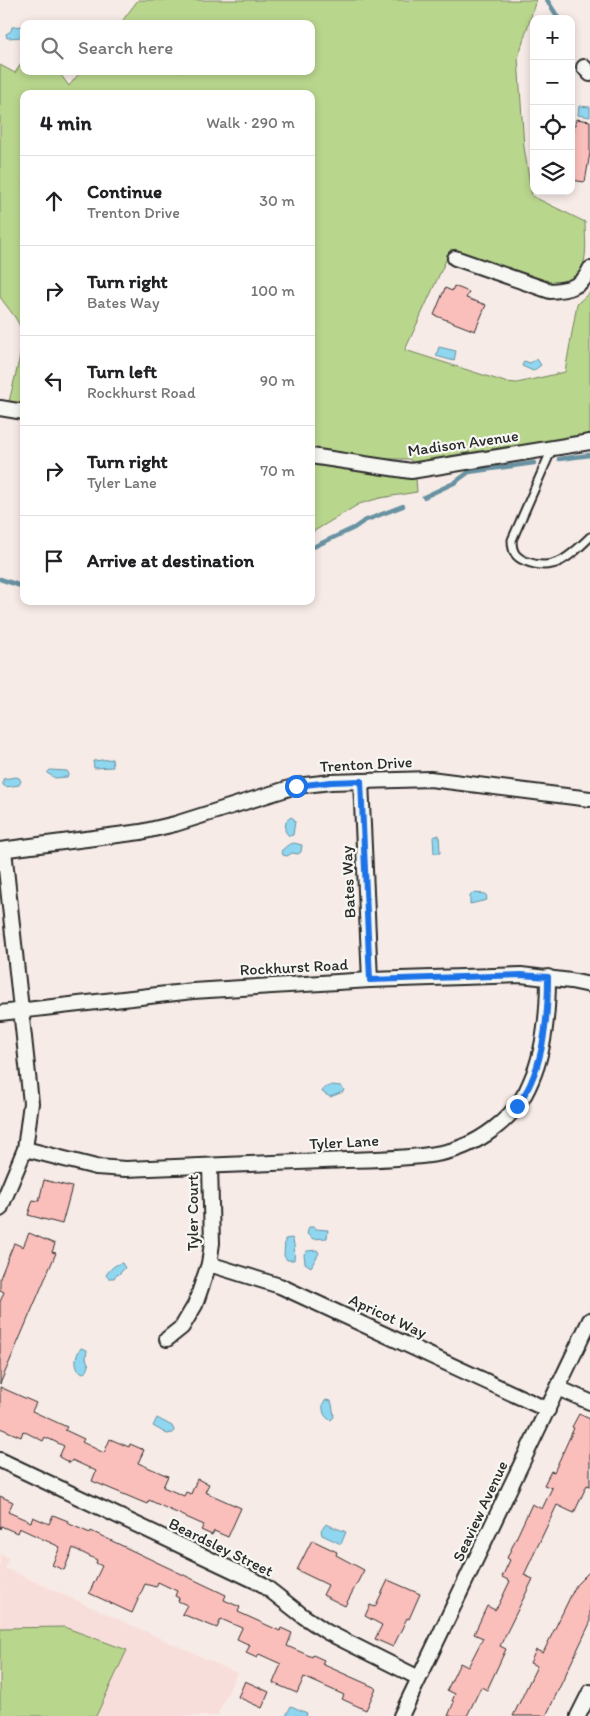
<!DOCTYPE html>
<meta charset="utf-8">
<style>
:root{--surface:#fff;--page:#f6f6f6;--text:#202124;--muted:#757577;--line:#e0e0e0}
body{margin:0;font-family:Itim,sans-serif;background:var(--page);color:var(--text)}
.controls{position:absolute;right:15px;top:15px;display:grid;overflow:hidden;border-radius:10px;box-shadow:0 2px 8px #0003}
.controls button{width:45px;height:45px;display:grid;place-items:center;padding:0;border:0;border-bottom:1px solid var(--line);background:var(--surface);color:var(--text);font:25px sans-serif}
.stop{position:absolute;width:15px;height:15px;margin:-11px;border:4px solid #1a73e8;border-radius:50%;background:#fff}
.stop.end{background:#1a73e8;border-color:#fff;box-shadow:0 1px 5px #0008}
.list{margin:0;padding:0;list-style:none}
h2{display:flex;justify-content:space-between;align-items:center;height:65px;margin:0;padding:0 20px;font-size:21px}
h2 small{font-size:16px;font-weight:400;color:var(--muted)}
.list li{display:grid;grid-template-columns:32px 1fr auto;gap:15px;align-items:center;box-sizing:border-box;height:90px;padding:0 20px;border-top:1px solid var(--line)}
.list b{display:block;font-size:19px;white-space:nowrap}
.list p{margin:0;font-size:16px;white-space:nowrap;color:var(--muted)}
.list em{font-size:16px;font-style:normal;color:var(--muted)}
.icon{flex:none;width:28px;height:28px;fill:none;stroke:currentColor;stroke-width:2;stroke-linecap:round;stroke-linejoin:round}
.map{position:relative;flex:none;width:590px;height:1716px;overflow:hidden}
.search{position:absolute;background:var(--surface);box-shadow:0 2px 8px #0003;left:20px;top:20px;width:295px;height:55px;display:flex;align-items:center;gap:12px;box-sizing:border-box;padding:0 18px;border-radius:10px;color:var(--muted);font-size:19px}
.panel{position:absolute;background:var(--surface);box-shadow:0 2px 8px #0003;left:20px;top:90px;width:295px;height:515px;border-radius:10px}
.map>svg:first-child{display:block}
.built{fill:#f8deda}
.green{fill:#b9d68d;stroke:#72805c}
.water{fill:#8fd6f0;stroke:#6792a1}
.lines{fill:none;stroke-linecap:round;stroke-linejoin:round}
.stream{stroke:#6792a1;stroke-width:4.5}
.building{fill:#fbbfbb;stroke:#2b2b2b}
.service-casing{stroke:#2b2b2b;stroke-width:11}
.minor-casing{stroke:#2b2b2b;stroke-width:18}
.service{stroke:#f6f6f2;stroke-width:7}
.minor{stroke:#f6f6f2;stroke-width:14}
.route{stroke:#1a73e8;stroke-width:6}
.labels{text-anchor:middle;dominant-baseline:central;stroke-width:4.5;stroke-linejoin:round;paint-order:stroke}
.street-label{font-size:16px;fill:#2b2b2b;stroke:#f6f6f2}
</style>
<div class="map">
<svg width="590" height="1716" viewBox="0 0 590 1716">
<rect width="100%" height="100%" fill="#f7ebe7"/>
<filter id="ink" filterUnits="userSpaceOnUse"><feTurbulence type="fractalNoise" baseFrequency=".02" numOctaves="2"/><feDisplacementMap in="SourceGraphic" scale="10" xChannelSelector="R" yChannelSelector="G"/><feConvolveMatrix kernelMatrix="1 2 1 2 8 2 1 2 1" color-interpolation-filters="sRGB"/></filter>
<g filter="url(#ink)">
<path class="built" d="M0 1554 9 1558 5 1568 237 1673 217 1716H0Z"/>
<g class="green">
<path d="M138 0H536L518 58 524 147 532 196 585 222C585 241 590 269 572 280 568 282 561 283 557 284L451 249 405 350 505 382 517 383 565 372 577 304 590 292V434L415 464 409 459H385L311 448V94H24V404L9 402C13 383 23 352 22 333 21 322 6 306 0 297V65L15 73 24 59V71H58L69 86 81 71H311V24H120Z"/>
<path d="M311 462 416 478 417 492 380 498 359 504 311 533Z"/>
<path d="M64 1627 127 1650 96 1716H0V1628Z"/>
</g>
<g class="water">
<path d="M24 26V37L7 38 6 34 11 31 12 27Z"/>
<path d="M579 106 590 107V117L578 115Z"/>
<path d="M439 347 456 351 454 361 436 356Z"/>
<path d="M537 359 541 365 533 371 522 366 524 361 530 363Z"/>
<path d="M112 759 113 767 94 768 93 761Z"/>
<path d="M50 770 67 771 69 774 67 777 55 778 47 773Z"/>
<path d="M16 777 19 778 21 781 19 785 6 787 3 785V779Z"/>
<path d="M291 817 294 819 295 822 293 835 289 836 285 831 286 821Z"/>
<path d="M439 835 440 851V853H434L433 837Z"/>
<path d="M294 843 302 845 301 852 298 854 292 853 287 856 283 855 281 851 288 845Z"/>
<path d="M473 893 486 894 487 900 470 904V896Z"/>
<path d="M332 1085 341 1086 344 1090 343 1092 330 1097 322 1092 324 1088Z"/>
<path d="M309 1227H313L316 1229 328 1230 327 1238 313 1239 307 1234Z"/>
<path d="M292 1238C295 1245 295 1252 294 1260H287L284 1256 285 1239Z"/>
<path d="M317 1250 319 1253 311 1267 305 1263 304 1254 307 1251Z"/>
<path d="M122 1263 125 1268 118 1275H116L114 1278H108L106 1275C110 1269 115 1264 122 1263Z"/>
<path d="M81 1348 87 1350 86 1358 89 1366 87 1371 83 1373 78 1370C74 1363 76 1354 81 1348Z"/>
<path d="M326 1400 331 1401C333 1406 333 1412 334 1417L331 1420C324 1418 322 1410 323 1403Z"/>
<path d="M157 1418 172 1426 174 1430 173 1433 167 1434 153 1426Z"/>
<path d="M326 1524 346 1532 341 1544 322 1535 321 1530Z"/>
<path d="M291 1706 307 1713 306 1716H286Z"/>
</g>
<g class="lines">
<g class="stream">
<path d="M547 0 559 19"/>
<path d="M559 459 590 455"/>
<path d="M424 497 454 483 469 472 534 463"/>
<path d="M311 548 354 528 364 521 403 506"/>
<path d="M0 579 24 587"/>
</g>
</g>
<g class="building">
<path d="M576 119 590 121V153L585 182 571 180V134L573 135Z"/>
<path d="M454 286 469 292 466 298 486 305 475 331 434 315 445 288 452 291Z"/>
<path d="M44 1180 72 1187 62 1224 28 1215 33 1200 39 1201Z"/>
<path d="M29 1233 55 1244 52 1252 56 1253 0 1384V1302L4 1292 0 1290V1278L14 1243 23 1247Z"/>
<path d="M0 1387 36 1403 32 1411 67 1427 65 1430 84 1439 82 1442 104 1453 110 1439 129 1447 130 1444 144 1450 138 1463 168 1476 163 1487 184 1496 186 1492 191 1494 197 1479 209 1484 205 1492 241 1508 228 1537 214 1531 212 1535 201 1530 204 1525 168 1509 149 1500 147 1504 92 1481 96 1471 72 1460 70 1463 59 1457 64 1446 45 1437 43 1441 23 1431 21 1437 0 1428Z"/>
<path d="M579 1414 590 1419V1486L587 1485 574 1513 557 1505 524 1575 533 1579 500 1646 506 1649 487 1690 481 1687 467 1716H448L454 1702 452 1701 455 1694 447 1690 460 1663 468 1667 483 1638 474 1634 487 1606 495 1610 499 1604 510 1581 502 1577 510 1560 507 1558 532 1504 542 1509 552 1488 544 1485 551 1471 554 1472 574 1428 572 1427Z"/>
<path d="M0 1496 13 1502 8 1512 31 1522 33 1517 49 1524 53 1515 68 1521 67 1523 90 1533 91 1531 226 1595 224 1600 240 1607 238 1612 280 1631 281 1628 292 1633 287 1646 312 1657 313 1655 324 1660 322 1664 376 1688 366 1710 342 1699 344 1695 304 1677 297 1693 273 1683 281 1664 259 1654 257 1658 246 1653 250 1645 237 1639 242 1628 221 1619 217 1628 182 1614 187 1605 178 1601 179 1598 175 1596 177 1591 158 1582 156 1587 145 1584 132 1613 89 1593 102 1566 96 1563 97 1560 73 1548 64 1570 52 1565 60 1547 19 1528 17 1533 1 1526 0 1529Z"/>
<path d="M312 1540 337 1552 336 1555 364 1570 345 1606 323 1595 328 1585 297 1570Z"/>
<path d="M590 1571V1623L546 1716H513L537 1666 530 1663 536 1650 543 1653 576 1585Z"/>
<path d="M388 1580 420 1594 409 1619 407 1618 393 1647 375 1639 382 1625 365 1616 370 1605 375 1607Z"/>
<path d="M245 1681 269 1692 262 1708 238 1697Z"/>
</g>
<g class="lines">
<g class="service-casing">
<path id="service" d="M552 449 512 540C512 551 515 557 525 561 555 573 570 556 590 537"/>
</g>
<g class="minor-casing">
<g id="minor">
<path d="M584 67 590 74"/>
<path d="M455 258 550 291C567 290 583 287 590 269"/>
<path d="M0 408 24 412"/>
<path d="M311 456 411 471 590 442"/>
<path d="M361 781 370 980"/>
<path d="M0 850 141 832 175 824 296 786 331 782 430 779 590 799"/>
<path d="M0 1013 193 991 370 980 521 975 571 981 590 985"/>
<path d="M25 1149 96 1167 126 1169C192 1166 257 1164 323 1161 360 1159 399 1160 436 1154 476 1148 516 1119 531 1081 545 1050 548 1011 548 977"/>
<path d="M0 1209 25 1149 31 1103 4 850"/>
<path d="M209 1264 280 1286 548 1410"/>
<path d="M167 1339 182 1327 195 1305 209 1264 212 1243 210 1166"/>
<path d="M558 1388 590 1402"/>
<path d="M0 1460 262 1584 303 1616 327 1632 419 1678"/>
<path d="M401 1716 590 1320"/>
<path d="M578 1716 590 1692"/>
</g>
</g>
<use href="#service" class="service"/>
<use href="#minor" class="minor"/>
</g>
</g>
<g class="lines" filter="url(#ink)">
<path class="route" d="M296 786 331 782 361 781 370 980 521 975 548 977C548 1011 545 1051 531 1082 528 1090 522 1098 517 1106"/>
</g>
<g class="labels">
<g class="street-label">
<text transform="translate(463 443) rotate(-8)">Madison Avenue</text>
<text transform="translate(366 764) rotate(-3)">Trenton Drive</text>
<text transform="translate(348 882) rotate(-93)">Bates Way</text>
<text transform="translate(294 967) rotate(-3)">Rockhurst Road</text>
<text transform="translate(344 1142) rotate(-3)">Tyler Lane</text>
<text transform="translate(192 1213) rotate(-90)">Tyler Court</text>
<text transform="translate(388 1316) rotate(25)">Apricot Way</text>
<text transform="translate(480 1511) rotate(-65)">Seaview Avenue</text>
<text transform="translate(221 1547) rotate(26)">Beardsley Street</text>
</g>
</g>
</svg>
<div class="controls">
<button>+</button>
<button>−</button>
<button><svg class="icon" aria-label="locate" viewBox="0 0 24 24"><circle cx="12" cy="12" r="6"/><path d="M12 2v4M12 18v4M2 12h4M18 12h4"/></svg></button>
<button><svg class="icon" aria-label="layers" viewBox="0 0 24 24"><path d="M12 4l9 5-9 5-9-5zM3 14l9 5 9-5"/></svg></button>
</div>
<div class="stop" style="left:296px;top:786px"></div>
<div class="stop end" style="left:517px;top:1106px"></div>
<div class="search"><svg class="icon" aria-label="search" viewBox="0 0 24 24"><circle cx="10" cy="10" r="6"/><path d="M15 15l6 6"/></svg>Search here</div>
<section class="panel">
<h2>4 min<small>Walk · 290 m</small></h2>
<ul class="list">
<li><svg class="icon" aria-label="ahead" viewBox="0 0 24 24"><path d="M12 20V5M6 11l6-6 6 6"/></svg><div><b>Continue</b><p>Trenton Drive</p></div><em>30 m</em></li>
<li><svg class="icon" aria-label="right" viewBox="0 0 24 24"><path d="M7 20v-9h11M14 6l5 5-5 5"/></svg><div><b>Turn right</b><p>Bates Way</p></div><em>100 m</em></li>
<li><svg class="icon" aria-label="left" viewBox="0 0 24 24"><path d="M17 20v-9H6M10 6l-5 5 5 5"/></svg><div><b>Turn left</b><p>Rockhurst Road</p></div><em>90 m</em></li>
<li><svg class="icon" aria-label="right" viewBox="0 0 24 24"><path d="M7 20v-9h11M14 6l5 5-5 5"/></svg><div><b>Turn right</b><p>Tyler Lane</p></div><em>70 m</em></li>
<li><svg class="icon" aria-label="arrive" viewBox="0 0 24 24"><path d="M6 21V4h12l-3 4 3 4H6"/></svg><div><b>Arrive at destination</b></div></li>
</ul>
</section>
</div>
